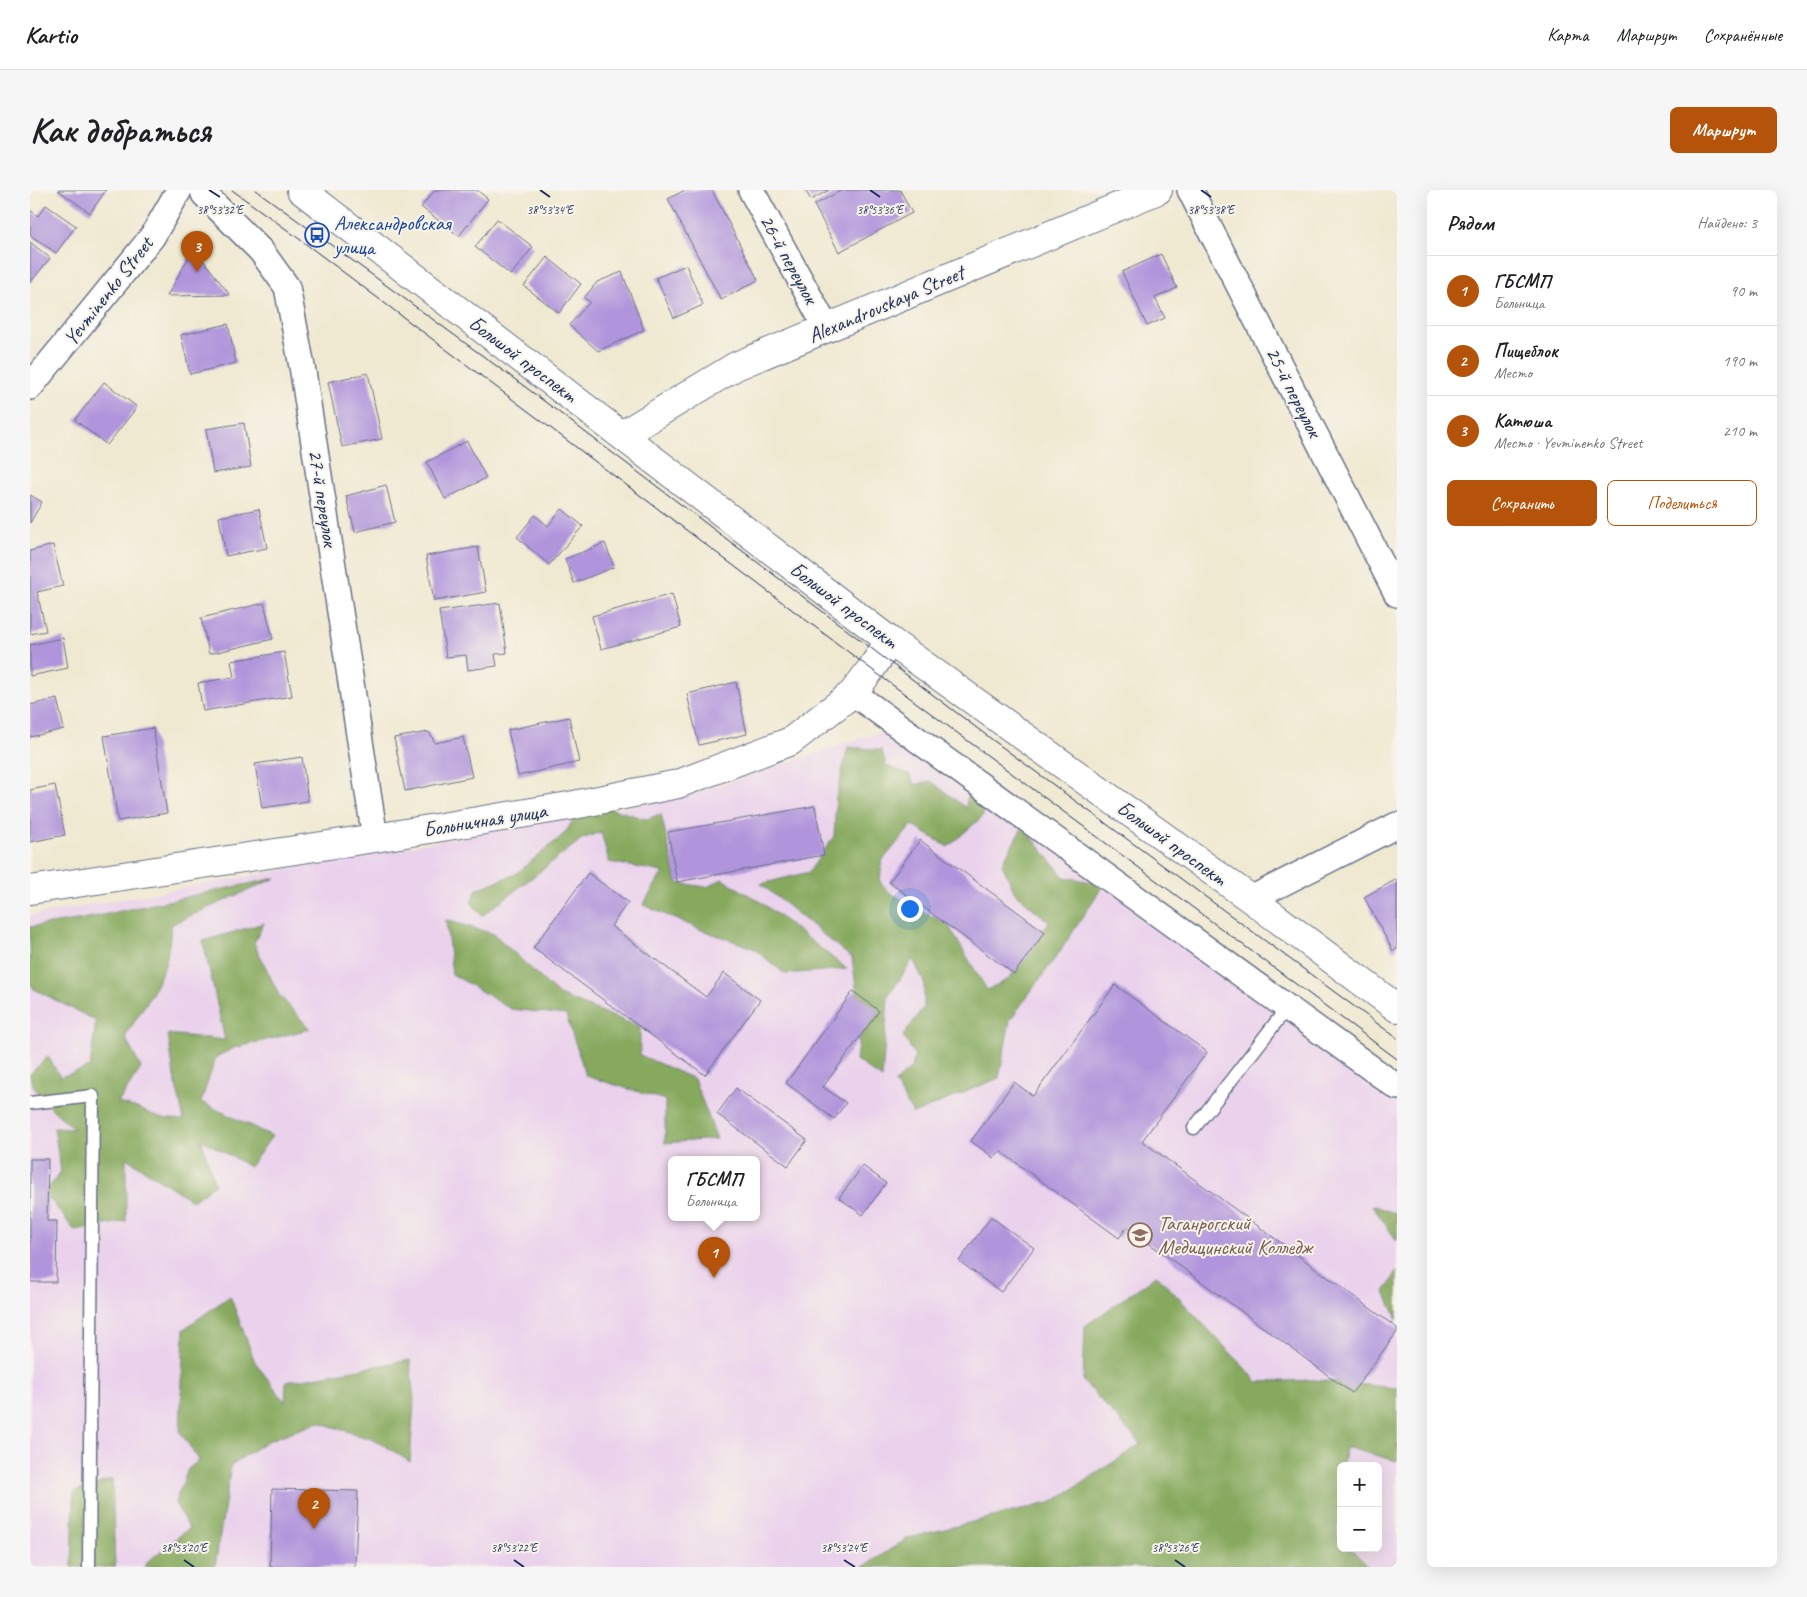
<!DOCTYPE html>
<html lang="ru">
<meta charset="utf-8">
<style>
:root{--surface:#fff;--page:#f6f6f6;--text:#202124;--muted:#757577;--line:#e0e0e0;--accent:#b45309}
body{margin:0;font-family:Caveat,sans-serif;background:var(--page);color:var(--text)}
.controls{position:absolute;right:15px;bottom:15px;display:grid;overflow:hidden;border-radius:8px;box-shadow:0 5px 20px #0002}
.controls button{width:45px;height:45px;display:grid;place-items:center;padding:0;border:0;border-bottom:1px solid var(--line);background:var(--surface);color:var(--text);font:25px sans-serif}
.you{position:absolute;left:879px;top:718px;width:18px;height:18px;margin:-12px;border:4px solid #fff;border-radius:50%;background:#1a73e8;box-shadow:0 0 0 8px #1a73e833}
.badge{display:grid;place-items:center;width:32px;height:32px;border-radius:50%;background:var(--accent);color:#fff;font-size:16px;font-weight:700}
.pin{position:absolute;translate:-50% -41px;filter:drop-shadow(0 1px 2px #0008)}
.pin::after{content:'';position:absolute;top:26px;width:18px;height:15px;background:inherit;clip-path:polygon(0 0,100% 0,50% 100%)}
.popup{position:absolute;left:638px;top:966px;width:92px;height:65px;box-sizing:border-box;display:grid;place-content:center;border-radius:8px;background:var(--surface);filter:drop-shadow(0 1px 4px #0005);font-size:16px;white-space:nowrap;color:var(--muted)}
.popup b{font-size:19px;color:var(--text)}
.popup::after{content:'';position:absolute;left:50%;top:100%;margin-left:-10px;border:10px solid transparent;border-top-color:var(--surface)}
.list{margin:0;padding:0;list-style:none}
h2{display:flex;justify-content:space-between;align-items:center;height:65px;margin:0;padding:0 20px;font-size:21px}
h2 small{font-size:16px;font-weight:400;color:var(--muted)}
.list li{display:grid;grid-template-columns:32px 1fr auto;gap:15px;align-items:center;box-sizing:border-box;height:70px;padding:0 20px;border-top:1px solid var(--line)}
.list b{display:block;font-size:19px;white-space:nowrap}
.list p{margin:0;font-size:16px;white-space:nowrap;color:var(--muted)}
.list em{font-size:16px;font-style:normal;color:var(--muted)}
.actions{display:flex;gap:10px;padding:15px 20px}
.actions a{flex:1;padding:11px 0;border:1px solid var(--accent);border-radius:8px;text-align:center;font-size:18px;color:var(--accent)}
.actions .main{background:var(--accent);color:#fff}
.map{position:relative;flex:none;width:1367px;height:1377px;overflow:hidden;border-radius:8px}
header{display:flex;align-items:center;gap:30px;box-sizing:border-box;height:70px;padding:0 25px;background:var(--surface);border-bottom:1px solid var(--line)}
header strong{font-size:24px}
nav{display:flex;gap:28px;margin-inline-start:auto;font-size:18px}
.intro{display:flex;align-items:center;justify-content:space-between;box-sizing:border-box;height:120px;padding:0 30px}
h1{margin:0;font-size:35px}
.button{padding:12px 22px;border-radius:8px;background:var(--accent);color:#fff;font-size:18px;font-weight:700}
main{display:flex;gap:30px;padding:0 30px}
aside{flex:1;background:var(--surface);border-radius:8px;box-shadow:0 5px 20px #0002}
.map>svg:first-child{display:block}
.built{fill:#ead1ec;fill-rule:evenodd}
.forest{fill:#86a95d;stroke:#506c5e}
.building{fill:#b195dc}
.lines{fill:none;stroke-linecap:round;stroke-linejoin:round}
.service-casing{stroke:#667087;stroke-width:15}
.minor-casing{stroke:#667087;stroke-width:28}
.tertiary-casing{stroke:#667087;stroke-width:30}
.secondary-casing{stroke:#667087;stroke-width:30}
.service{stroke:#fff;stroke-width:12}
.minor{stroke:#fff;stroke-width:25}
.tertiary{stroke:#fff;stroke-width:28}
.secondary{stroke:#fff;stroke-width:28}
.tram{stroke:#1b2f5e;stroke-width:1}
.ticks{fill:none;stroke:#1b2f5e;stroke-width:2}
.labels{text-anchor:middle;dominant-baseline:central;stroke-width:4;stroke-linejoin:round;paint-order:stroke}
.transit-label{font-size:21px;fill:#164399;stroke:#f7f3e8;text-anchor:start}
.street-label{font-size:21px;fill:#1b2f5e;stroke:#f7f3e8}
.education-label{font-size:21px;fill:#785e54;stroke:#f7f3e8;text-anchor:start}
.ticks-label{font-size:12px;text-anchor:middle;fill:#1b2f5e;stroke:#f7f3e8;stroke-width:4;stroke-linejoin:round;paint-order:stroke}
</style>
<header>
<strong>Kartio</strong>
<nav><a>Карта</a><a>Маршрут</a><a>Сохранённые</a></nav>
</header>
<div class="intro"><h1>Как добраться</h1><a class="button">Маршрут</a></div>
<main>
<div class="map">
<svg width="1367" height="1377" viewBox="0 0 1367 1377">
<rect width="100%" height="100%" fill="#f7f3e8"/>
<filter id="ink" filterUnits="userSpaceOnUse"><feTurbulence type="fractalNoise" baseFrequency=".02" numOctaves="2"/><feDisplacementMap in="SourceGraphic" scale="10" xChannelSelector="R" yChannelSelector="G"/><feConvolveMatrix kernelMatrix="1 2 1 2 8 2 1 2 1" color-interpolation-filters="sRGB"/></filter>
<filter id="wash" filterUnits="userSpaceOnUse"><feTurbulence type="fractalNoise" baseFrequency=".0096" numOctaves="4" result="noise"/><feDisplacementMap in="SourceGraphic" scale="20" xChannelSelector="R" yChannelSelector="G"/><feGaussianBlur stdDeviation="1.12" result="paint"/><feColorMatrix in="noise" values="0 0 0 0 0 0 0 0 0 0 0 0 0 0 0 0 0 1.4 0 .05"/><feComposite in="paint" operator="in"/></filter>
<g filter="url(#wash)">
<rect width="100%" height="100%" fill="#f0e9d2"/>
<path class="built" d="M865 537 1367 900V1377H0V726L659 605ZM642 969H726V1027H642ZM1311 1276H1348V1358H1311Z"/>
<g class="forest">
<path d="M818 557 852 560 856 576 879 584 885 595 901 591 936 618 938 597 954 613 953 626 918 657 882 635 852 671 850 692 860 703 918 735 957 800 979 789 1019 732 985 703 972 674 993 636 1034 687 1074 694 1031 760 980 830 969 888 883 924 865 893 881 878 885 865 873 846 894 817V792L883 769 858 807 852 889 826 870 831 832 822 768 731 694 779 682 804 646 806 608Z"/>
<path d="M555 611 616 629 631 624 647 693 677 697 692 689 731 712 817 779 755 784 723 758 669 739 613 715 633 682 579 672 571 642 552 649 452 726 441 712 447 699 486 684 535 643Z"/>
<path d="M246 688 142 734 136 773 123 802 95 847 111 878 88 913 107 918 130 928 154 930 144 886 138 844 195 850 173 751 234 733 224 753 249 805 280 839 204 858 186 867 171 912 242 946 220 977 171 949 185 994 163 1011 96 968V1031L45 1041 15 1003 31 981 24 938 44 939C31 927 0 902 0 884L18 866 30 887 60 877 66 831 4 799 0 793V737L53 729Z"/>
<path d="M416 730 464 744 529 805 610 837V865L664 889 687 949 635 953V910L556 886 536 825 481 819 422 784Z"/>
<path d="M1342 1015 1367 1024V1051Z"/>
<path d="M1367 1081V1129L1355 1102Z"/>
<path d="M1127 1085 1228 1192 1284 1190 1367 1198V1271L1315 1257 1313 1276H1311V1299L1307 1346 1311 1350V1358H1320L1339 1377H833L878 1348 1023 1312 1111 1254 1053 1191 1055 1136Z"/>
<path d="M200 1106 225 1172 255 1212 256 1192 380 1170 384 1210 380 1272 349 1252 289 1232 237 1251 201 1275 185 1377H115L117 1372 159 1338 145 1313 158 1279 169 1270 150 1242 154 1139Z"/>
<path d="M82 1289 85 1377H42L44 1302Z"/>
</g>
<g id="blocks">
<g class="building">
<path d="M28 0H76L60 23Z"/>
<path d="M405 0H447L458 9 429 46 391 17Z"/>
<path d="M655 0H682L728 90 691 110 638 9Z"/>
<path d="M775 0H799L781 10Z"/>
<path d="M812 0H870L882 23 809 62 784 15Z"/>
<path d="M16 15 46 36 26 63 0 45V20L8 26Z"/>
<path d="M467 29 503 57 481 85 445 57Z"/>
<path d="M0 52 20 68 0 93Z"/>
<path d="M164 58 200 105 137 106Z"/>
<path d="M1131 64 1147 98 1125 108 1135 128 1117 136 1092 82Z"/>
<path d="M517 67 551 94 529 123 494 96Z"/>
<path d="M656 75 673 115 644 128 626 88Z"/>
<path d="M592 82 614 140 568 161 539 135 560 112 554 108 567 92Z"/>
<path d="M198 134 206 173 160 184 151 145Z"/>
<path d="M338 183 352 249 312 257 298 192Z"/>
<path d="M74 192 107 217 77 255 45 230Z"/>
<path d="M214 233 221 277 183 283 176 239Z"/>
<path d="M437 251 456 288 415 309 397 272Z"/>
<path d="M356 295 365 332 325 342 316 306Z"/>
<path d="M0 305 12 312 0 333Z"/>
<path d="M229 319 237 358 196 366 189 327Z"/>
<path d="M532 319 553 336 519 375 487 347 505 325 518 336Z"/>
<path d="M575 353 584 377 544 393 535 369Z"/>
<path d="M23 355 33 396 7 402 16 441 0 444V361Z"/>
<path d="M448 357 456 402 404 411 396 366Z"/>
<path d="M642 404 651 437 571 459 562 426Z"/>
<path d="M234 413 243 449 179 464 171 428Z"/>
<path d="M470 413 477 463 465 464 467 476 438 480 436 465 416 467 409 421Z"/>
<path d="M33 448 38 478 0 486V455Z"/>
<path d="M254 462 262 506 173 521 168 493 204 487 201 471Z"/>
<path d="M706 492 717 544 669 555 657 504Z"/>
<path d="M27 509 34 539 0 547V515Z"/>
<path d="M539 527 549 572 488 586 478 540Z"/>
<path d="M123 538 137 623 88 631 74 546Z"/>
<path d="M399 542 405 553 433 547 442 587 375 601 364 548Z"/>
<path d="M272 567 278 611 232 618 225 574Z"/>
<path d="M25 595 35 645 0 652V600Z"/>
<path d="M785 616 794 665 647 692 638 642Z"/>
<path d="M890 650 1015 742 984 784 859 692Z"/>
<path d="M558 683 598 712 581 736 676 807 694 783 730 810 675 885 503 758Z"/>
<path d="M1367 689V759L1363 761 1334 707Z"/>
<path d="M1085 795 1177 862 1112 951 1367 1138V1142L1322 1203 1097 1037 1089 1048 970 961 964 968 941 951 984 892 1003 906Z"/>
<path d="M823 801 849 821 793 897 816 913 804 929 756 893Z"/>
<path d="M706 898 777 950 758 976 687 924Z"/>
<path d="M0 969H18L17 1031H27L26 1092H0Z"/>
<path d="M833 976 856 993 833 1025 809 1008Z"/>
<path d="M961 1027 1004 1058 971 1102 929 1071Z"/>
<path d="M242 1299 328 1301 325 1377H240Z"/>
</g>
</g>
</g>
<g filter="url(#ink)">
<use href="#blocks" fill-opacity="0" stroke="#667087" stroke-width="1"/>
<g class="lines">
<g class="service-casing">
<g id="service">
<path d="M0 913 63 906 59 1377"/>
<path d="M1164 938 1257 818"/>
</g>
</g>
<g class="minor-casing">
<g id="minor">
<path d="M173 0 174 4 231 61 257 97 273 182 345 648"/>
<path d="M721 0 797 139"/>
<path d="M1160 0 1367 404"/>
<path d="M0 197 122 47 149 0"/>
<path d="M823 503 1367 897"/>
<path d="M1221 709 1367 635"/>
</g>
</g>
<g class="tertiary-casing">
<path id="tertiary" d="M860 451 1221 709 1367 818"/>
</g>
<g class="secondary-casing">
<g id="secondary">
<path d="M592 245 706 176 1128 0"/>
<path d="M0 700 345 648 539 616 648 594 761 551 823 503 841 479 860 451 271 0"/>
</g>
</g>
<use href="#service" class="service"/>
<use href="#minor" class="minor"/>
<use href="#tertiary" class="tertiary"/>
<use href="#secondary" class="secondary"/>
<g class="tram">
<path d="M202 0 256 39 841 479 1367 869"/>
<path d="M226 0 498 199 964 551 1367 848"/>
</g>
</g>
</g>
<path class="ticks" d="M179 0 190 7M510 0 520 7M840 0 850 7M1171 0 1181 7M154 1370 164 1377M484 1370 494 1377M814 1370 825 1377M1145 1370 1155 1377"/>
<defs>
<g id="bus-ring" transform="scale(1.25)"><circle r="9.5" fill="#f7f3e8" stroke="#1a4fb4" stroke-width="1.5"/><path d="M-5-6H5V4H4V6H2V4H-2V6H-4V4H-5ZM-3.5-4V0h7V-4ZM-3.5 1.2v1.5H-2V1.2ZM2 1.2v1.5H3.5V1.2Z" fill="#1a4fb4"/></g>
<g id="university-ring" transform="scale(1.25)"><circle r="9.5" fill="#f7f3e8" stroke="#8d6e63" stroke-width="1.5"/><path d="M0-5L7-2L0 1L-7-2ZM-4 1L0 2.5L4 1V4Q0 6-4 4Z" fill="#8d6e63"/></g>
</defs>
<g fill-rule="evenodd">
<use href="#bus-ring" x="287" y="45"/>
<use href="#university-ring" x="1110" y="1045"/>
</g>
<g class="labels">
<g class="transit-label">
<text x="304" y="33">Александровская<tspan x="304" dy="24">улица</tspan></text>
</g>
<g class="street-label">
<text transform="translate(759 69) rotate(61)">26-й переулок</text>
<text transform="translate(78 101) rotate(-52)">Yevminenko Street</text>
<text transform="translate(856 114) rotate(-23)">Alexandrovskaya Street</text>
<text transform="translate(493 169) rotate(37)">Большой проспект</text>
<text transform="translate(1264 202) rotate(63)">25-й переулок</text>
<text transform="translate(293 308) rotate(81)">27-й переулок</text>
<text transform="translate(814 415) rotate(37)">Большой проспект</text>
<text transform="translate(455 630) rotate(-9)">Больничная улица</text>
<text transform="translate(1142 653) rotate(36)">Большой проспект</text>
</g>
<g class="education-label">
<text x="1128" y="1033">Таганрогский<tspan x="1128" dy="24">Медицинский Колледж</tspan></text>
</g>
</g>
<g class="ticks-label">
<text x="190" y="24">38°53'32"E</text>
<text x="520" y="24">38°53'34"E</text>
<text x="850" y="24">38°53'36"E</text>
<text x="1181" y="24">38°53'38"E</text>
<text x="154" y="1362">38°53'20"E</text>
<text x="484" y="1362">38°53'22"E</text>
<text x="814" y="1362">38°53'24"E</text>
<text x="1145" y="1362">38°53'26"E</text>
</g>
</svg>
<div class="controls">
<button>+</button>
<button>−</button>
</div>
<div class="you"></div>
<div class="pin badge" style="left:684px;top:1088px">1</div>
<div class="popup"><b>ГБСМП</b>Больница</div>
<div class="pin badge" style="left:284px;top:1339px">2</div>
<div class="pin badge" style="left:167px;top:82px">3</div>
</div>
<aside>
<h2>Рядом<small>Найдено: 3</small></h2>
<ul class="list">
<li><span class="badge">1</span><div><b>ГБСМП</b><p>Больница</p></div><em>90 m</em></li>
<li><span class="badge">2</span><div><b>Пищеблок</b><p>Место</p></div><em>190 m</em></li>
<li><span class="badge">3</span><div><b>Катюша</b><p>Место · Yevminenko Street</p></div><em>210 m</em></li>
</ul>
<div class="actions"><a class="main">Сохранить</a><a>Поделиться</a></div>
</aside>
</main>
